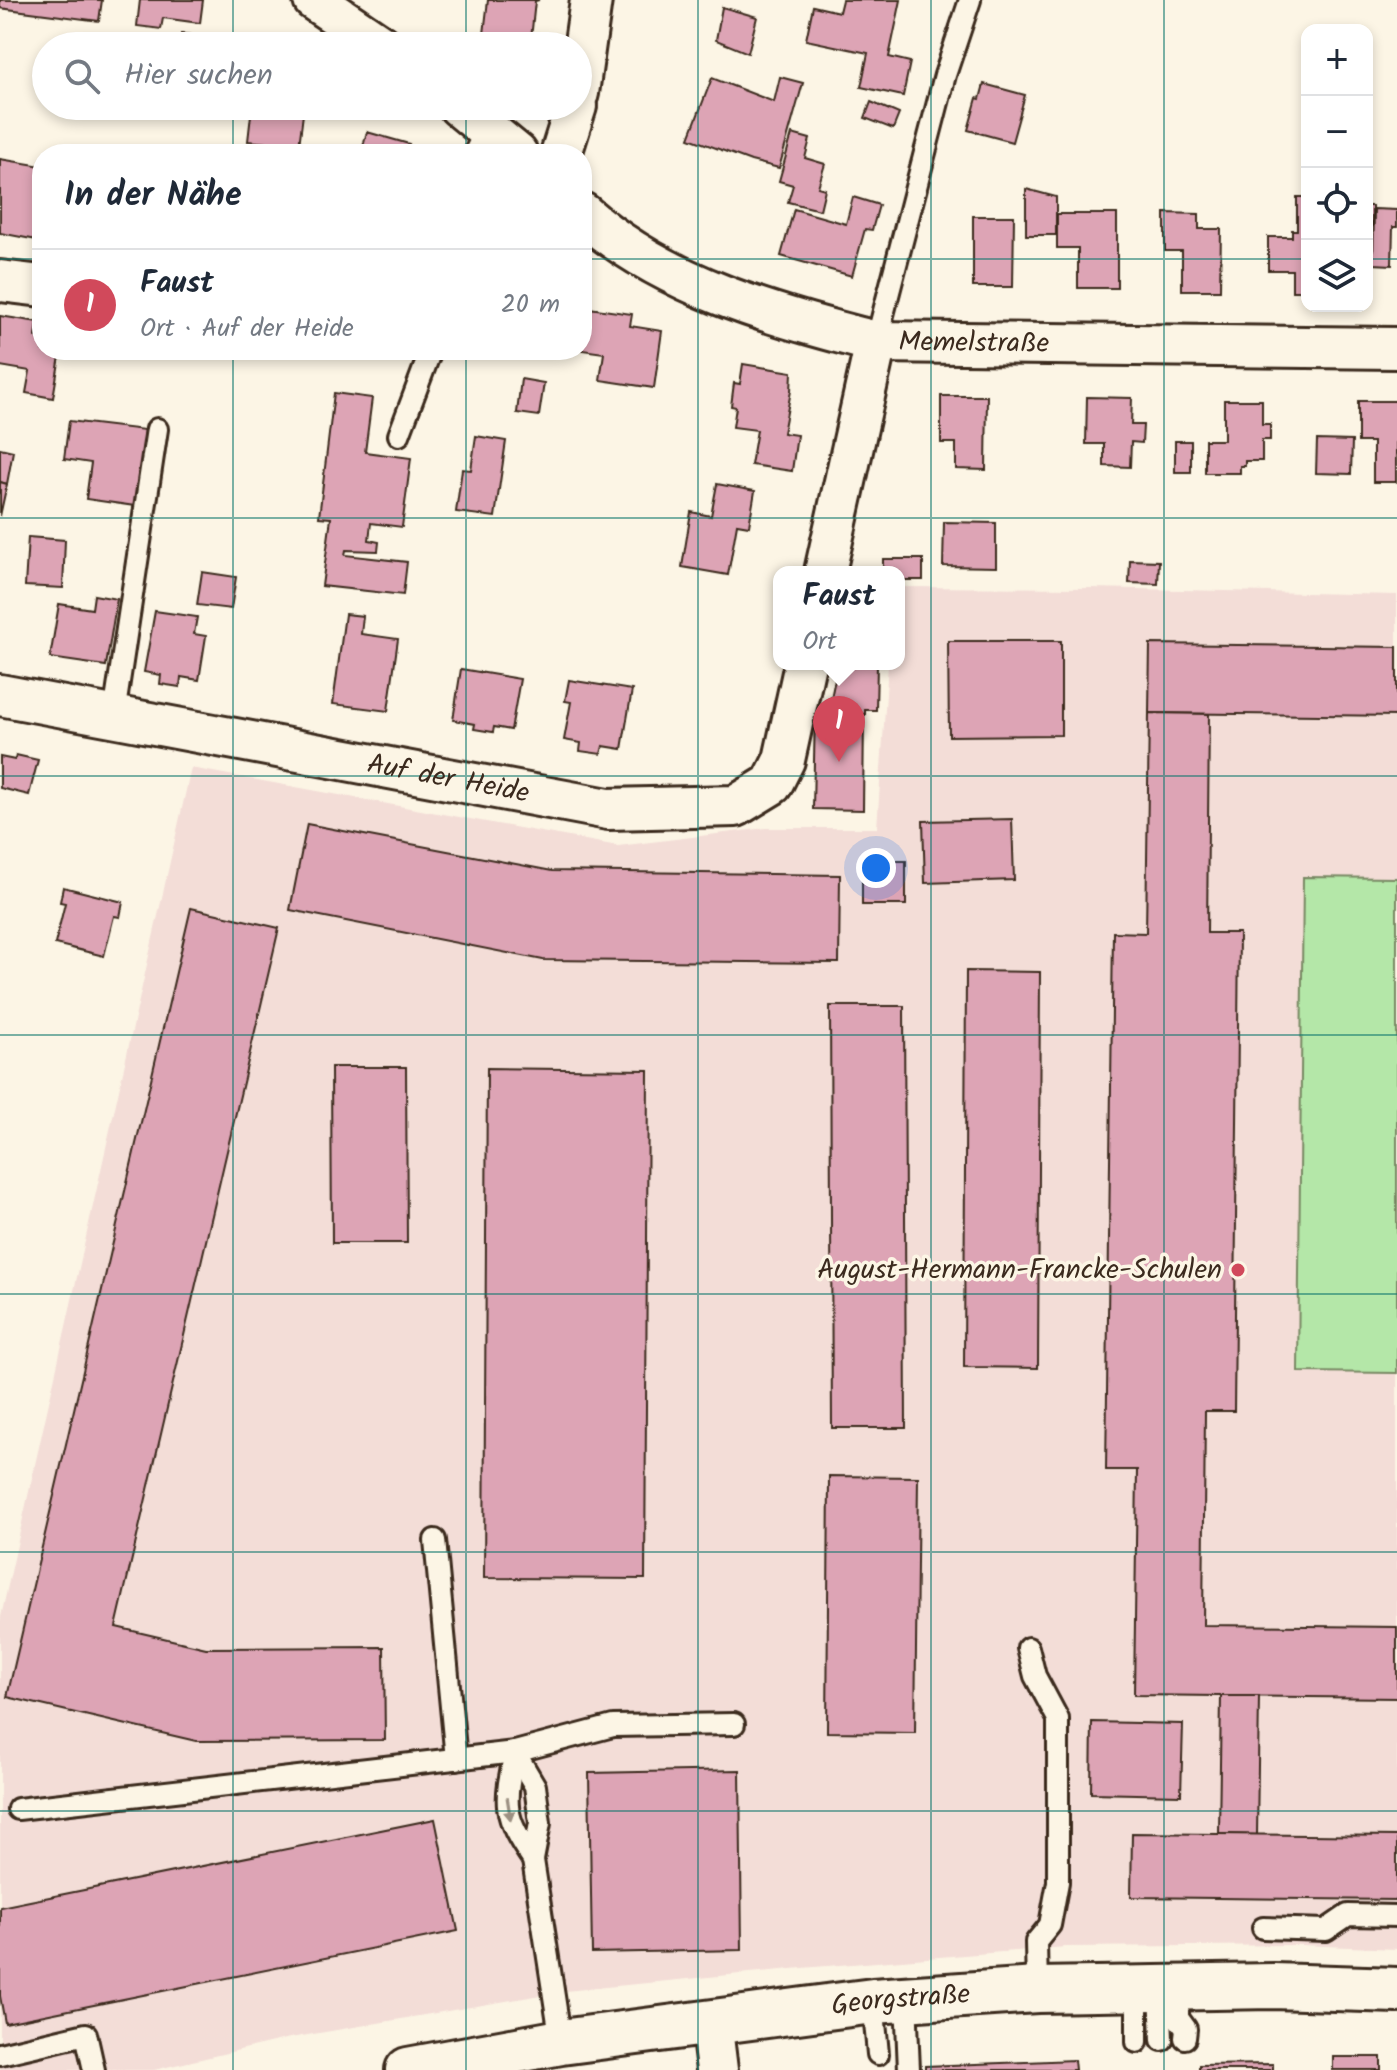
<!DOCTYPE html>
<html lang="de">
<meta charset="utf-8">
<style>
:root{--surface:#fff;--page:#f2f2f3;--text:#1f2937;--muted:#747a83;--line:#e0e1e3;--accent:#d1495b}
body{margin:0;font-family:Kalam,sans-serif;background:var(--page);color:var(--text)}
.controls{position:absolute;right:24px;top:24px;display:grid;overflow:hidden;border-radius:16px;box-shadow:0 4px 12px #0003}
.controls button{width:72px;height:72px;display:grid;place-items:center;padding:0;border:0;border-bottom:2px solid var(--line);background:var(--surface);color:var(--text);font:40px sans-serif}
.you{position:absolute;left:876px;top:868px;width:28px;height:28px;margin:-20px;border:6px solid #fff;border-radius:50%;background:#1a73e8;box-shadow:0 0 0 12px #1a73e833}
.badge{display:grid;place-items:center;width:52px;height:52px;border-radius:50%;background:var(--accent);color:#fff;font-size:26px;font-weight:700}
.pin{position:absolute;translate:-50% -66px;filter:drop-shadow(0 2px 4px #0008)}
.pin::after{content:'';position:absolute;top:42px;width:28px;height:24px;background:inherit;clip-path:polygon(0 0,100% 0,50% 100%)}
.popup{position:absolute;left:773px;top:566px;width:132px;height:104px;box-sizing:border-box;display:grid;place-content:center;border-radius:16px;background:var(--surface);filter:drop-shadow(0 2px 6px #0005);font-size:26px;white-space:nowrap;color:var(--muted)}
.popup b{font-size:30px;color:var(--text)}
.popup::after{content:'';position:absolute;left:50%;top:100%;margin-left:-16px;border:16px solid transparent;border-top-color:var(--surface)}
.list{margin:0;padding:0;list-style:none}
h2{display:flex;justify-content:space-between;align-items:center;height:104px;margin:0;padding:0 32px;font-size:34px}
h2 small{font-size:26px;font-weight:400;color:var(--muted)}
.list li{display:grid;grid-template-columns:52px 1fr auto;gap:24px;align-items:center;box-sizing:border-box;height:112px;padding:0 32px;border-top:2px solid var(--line)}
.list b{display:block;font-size:30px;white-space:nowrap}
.list p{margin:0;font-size:26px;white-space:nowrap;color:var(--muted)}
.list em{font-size:26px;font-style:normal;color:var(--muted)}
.icon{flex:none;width:44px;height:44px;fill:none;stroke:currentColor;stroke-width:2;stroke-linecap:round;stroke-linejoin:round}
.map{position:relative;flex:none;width:1397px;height:2070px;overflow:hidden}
.search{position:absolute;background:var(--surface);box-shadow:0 4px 12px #0003;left:32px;top:32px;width:560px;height:88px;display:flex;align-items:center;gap:20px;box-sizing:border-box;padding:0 28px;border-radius:44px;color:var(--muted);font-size:30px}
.panel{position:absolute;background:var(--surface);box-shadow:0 4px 12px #0003;left:32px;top:144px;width:560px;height:216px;border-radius:32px}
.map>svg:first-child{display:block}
.built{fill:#f3ddd7}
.green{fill:#b4e7a8;stroke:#788863;stroke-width:2}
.building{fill:#dda4b5;stroke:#3b2a1e;stroke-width:2}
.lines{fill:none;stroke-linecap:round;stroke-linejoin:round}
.service-casing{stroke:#3b2a1e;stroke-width:26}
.minor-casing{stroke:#3b2a1e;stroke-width:46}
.tertiary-casing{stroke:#3b2a1e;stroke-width:50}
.service{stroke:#fcf5e5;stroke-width:20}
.minor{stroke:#fcf5e5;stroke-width:40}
.tertiary{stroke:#fcf5e5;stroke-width:44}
.oneway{fill:#9c9082}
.grid{fill:none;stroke:#0f766e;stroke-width:2;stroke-opacity:0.55}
.poi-dot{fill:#d1495b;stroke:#fcf5e5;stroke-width:3}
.labels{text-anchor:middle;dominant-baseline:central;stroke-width:7;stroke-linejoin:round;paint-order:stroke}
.street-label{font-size:28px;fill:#3b2a1e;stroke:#fcf5e5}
.poi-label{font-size:28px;fill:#3b2a1e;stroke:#fcf5e5;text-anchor:end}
</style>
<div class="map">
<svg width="1397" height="2070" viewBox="0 0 1397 2070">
<rect width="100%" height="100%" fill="#fcf5e5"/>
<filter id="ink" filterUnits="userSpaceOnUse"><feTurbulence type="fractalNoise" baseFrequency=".0125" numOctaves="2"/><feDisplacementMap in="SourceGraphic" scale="16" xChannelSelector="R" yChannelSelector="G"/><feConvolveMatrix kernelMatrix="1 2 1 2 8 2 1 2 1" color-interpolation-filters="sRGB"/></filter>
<g filter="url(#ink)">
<path class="built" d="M899 587 1092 588 1397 595V1949L1301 1945 1066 1947 802 1968 565 1991 290 2038 154 2070H0V1621L191 768 618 846 766 828H877L888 664H899Z"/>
<path class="green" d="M1303 877 1397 878V1373L1298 1372Z"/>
<g class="building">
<path d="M0 0H102L99 21 0 8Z"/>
<path d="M140 0H203L200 23 163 18 161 29 137 26Z"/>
<path d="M488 0H539L535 1 531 39 484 34Z"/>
<path d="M842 0H901L889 57 910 62 903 96 861 87 868 53 806 40 813 6 839 12Z"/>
<path d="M722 7 757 17 748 53 716 40Z"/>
<path d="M181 34 214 37 213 46H180Z"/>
<path d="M217 37 249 41V46H216Z"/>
<path d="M780 77 803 83 779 168 751 161 689 138 712 78 774 102Z"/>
<path d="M984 84 1025 95 1012 142 968 130 977 98 980 99Z"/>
<path d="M871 102 899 114 893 129 865 118Z"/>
<path d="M252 106H304L299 146 248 141Z"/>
<path d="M367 132 409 144 406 154H361Z"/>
<path d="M792 134 810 139 805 158 825 164 818 187 825 189 820 210 788 202 793 185 779 181Z"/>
<path d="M0 159 42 166V241L0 233Z"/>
<path d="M1026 189 1056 197V235H1026Z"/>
<path d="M853 197 879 205 872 230 865 229 852 276 781 256 794 209 846 224Z"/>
<path d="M1297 197H1307V291H1292V270H1268V237H1292V230H1297Z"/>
<rect x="1367" y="206" width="5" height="20"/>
<path d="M1374 209 1397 210V227H1393L1392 265 1373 264Z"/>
<path d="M1165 213 1199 214V229H1221L1220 290H1182V251H1165Z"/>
<path d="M1057 214H1117V288H1078V248H1057Z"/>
<path d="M973 216H1014L1013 287H973Z"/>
<rect x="1367" y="248" width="4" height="28"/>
<path d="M582 307 632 314 630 326 662 331 654 388 600 380 604 353 582 350Z"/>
<path d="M0 316 38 322 36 337 42 338V350H61L53 398 26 393 30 371 0 366Z"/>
<path d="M743 364 792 372 791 391 783 433 797 435 792 471 751 465 757 430 733 427 736 407 731 406 734 383 740 384Z"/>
<path d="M521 379 544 383 539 416 517 413Z"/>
<path d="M334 393 372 398 365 452 411 458 402 527 371 523 369 540 379 542 378 551 346 550 345 555 407 562 403 595 322 586 331 518 319 517Z"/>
<path d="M941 396H987L986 470 956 469V443H941Z"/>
<path d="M1087 397 1132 398 1131 425H1143L1142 443 1131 442 1130 467 1104 466V444H1086Z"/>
<path d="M1224 400H1262V424H1270V440H1262V461H1245V466H1240V473H1205V440H1224Z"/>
<path d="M1358 401H1396V482H1373V442H1358Z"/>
<path d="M69 421 145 430 135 506 86 499 91 463 64 459Z"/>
<path d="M476 436 506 441 495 517 456 512 462 469 471 470Z"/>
<path d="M1317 440 1352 441 1351 474 1316 473Z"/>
<rect x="1175" y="441" width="16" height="31"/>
<path d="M0 448 13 451 7 484 0 482Z"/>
<path d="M0 482 7 484 0 516Z"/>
<path d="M717 484 755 491 749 526 737 524 728 575 682 567 691 512 711 516Z"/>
<path d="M944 522 996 523V567L943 566Z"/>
<path d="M28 537 65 540 63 588 25 586Z"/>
<path d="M883 559H923V580H899V572H883Z"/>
<path d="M1130 560 1159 561 1158 584 1129 583Z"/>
<path d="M202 572 236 577 231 609 197 605Z"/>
<path d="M94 595 117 599 106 666 50 658 59 604 92 609Z"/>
<path d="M155 611 197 617 194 634 206 636 199 680 181 677 180 687 160 684 161 675 144 672Z"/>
<path d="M345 614 363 616 361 634 398 639 388 711 333 704Z"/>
<path d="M948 641H1061V735L949 736Z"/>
<path d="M1150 644 1397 647V716L1149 713Z"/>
<path d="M838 664H877L876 710H865V715H864L815 713H828Z"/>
<path d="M461 669 520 679 511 730 494 727 493 732 474 729 475 724 453 720Z"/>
<path d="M569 680 632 690 622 749 603 746 601 754 580 751 581 743 564 740 571 702 565 701Z"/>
<path d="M815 713 864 714 863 810 813 809Z"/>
<path d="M1149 713 1209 714 1207 933H1239L1234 1411H1205L1203 1625 1397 1627V1698L1134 1695 1137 1470H1106L1113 932 1146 933Z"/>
<path d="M16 755 38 760 29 795 0 788V757L15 760Z"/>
<path d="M1012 819 1014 880 925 883 923 821Z"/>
<path d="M307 824 552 871 840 875 839 963 543 960 290 910Z"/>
<rect x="862" y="861" width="44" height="44"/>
<path d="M63 887 123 902 120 917 114 916 104 956 55 944 65 903 60 902Z"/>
<path d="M191 908 279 928 116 1627 206 1648 384 1647 385 1740 196 1741 7 1697Z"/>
<path d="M966 971 1040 972 1038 1368 964 1367Z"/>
<path d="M830 1006H904L906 1428H832Z"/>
<path d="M331 1067H406L407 1243H332Z"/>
<path d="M487 1068 648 1070 645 1579 484 1578Z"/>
<path d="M829 1476 918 1477 915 1733 827 1732Z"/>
<path d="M1221 1696H1259L1257 1835 1219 1834Z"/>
<path d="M1092 1722 1183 1724 1181 1795 1091 1793Z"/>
<path d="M740 1770 742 1950 592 1953 589 1773Z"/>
<path d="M435 1819 458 1931 5 2023 0 1996V1907Z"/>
<path d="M1132 1833 1397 1836V1900L1131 1897Z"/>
<rect x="1333" y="2057" width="48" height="13"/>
<path d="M1074 2060 1075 2070H925V2066Z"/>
<path d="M1273 2064V2070H1199V2065Z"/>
</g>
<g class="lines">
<g class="service-casing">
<g id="service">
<path d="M474 154 487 128"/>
<path d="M876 342 945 75 970 0"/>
<path d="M399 435 431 350"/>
<path d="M114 715 157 429"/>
<path d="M435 1540 456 1759"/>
<path d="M1028 1648 1035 1676 1058 1719V1882L1050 1925 1036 1942 1037 1990"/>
<path d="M515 1752 535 1786 540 1823 533 1860 561 2042"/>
<path d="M515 1752C504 1804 502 1815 533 1860"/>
<path d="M18 1809 515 1752 613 1726 734 1724"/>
<path d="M1263 1928 1326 1930 1348 1915 1397 1916"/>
<path d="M1178 1988V2018L1186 2029 1185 2038"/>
<path d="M1137 1989V2042"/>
<path d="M1160 1989 1162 2040"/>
<path d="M906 1999 909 2070"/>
<path d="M873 2001 878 2054"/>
<path d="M0 2054 86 2034 94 2070"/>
</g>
</g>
<g class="minor-casing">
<g id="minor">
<path d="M314 0 382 46"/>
<path d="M578 93 591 0"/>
<path d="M459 106 517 154"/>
<path d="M561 154 576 106"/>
<path id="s1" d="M582 213C663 285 773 316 876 342L1397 348"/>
<path d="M0 281 42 286"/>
<path d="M825 572 876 342"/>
<path id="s2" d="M0 695 608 809 736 806 772 784 784 760 805 664"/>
<path d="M711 2021 717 2070"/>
</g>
</g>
<g class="tertiary-casing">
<g id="tertiary">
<path id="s3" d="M408 2070 561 2042 873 2001 1037 1990 1273 1986 1397 1990"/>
</g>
</g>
<use href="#service" class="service"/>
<use href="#minor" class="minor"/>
<use href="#tertiary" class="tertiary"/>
</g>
<defs><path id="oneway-solid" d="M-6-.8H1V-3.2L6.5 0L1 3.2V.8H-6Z" transform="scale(2)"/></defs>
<use class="oneway" href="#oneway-solid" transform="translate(509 1809) rotate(81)"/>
</g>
<path class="grid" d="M233 0V46M466 0V46M698 0V2070M931 0V2070M1164 0V2070M233 106V154M466 106V154M0 259H42M582 259H1307M1367 259H1397M233 350V2070M466 350V2070M0 518H1397M0 776H1397M0 1035H1397M0 1294H1397M0 1552H1397M0 1811H1397"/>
<circle class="poi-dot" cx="1238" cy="1270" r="8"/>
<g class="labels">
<g class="street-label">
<text stroke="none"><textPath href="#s1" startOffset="422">Memelstraße</textPath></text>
<text stroke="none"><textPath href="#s2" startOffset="456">Auf der Heide</textPath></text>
<text stroke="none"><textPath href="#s3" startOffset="498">Georgstraße</textPath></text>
</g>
<g class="poi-label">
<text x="1222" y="1270">August-Hermann-Francke-Schulen</text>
</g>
</g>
</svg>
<div class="controls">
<button>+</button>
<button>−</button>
<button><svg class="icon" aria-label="locate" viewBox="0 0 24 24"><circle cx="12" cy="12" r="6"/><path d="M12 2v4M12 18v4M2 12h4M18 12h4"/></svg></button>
<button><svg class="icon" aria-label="layers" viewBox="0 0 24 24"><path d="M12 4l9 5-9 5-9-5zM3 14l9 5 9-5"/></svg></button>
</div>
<div class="you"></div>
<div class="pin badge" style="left:839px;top:762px">1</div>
<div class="popup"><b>Faust</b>Ort</div>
<div class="search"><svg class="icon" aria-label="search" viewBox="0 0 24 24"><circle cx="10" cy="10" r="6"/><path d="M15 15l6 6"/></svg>Hier suchen</div>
<section class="panel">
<h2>In der Nähe<small></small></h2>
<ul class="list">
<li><span class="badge">1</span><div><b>Faust</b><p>Ort · Auf der Heide</p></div><em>20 m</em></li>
</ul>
</section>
</div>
